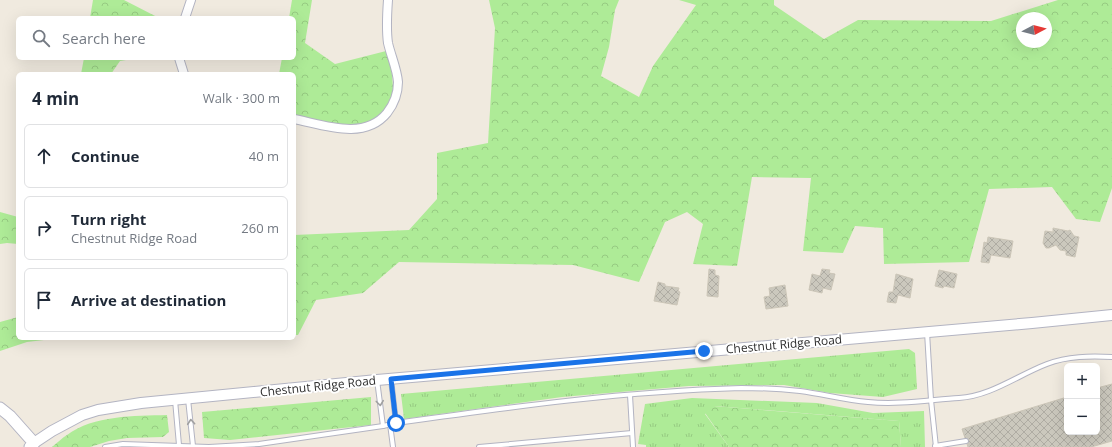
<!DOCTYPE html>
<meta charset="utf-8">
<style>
:root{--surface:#fff;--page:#f6f6f7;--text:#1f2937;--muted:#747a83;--line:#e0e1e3}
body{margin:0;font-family:"Open Sans",sans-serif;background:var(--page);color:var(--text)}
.controls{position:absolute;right:12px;bottom:12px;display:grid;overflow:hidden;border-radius:6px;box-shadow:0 4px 16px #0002}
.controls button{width:36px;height:36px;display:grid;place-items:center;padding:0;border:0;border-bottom:1px solid var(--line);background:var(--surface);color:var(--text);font:20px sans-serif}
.compass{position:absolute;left:1016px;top:12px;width:36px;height:36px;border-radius:50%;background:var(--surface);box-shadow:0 4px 16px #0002;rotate:83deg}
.stop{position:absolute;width:12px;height:12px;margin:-9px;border:3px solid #1a73e8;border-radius:50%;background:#fff}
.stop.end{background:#1a73e8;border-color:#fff;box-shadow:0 1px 4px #0008}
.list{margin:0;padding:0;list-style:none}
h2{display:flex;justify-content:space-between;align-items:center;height:52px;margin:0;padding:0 16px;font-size:17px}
h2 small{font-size:13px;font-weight:400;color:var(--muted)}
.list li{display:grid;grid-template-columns:26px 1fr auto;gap:12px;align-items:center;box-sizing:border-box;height:64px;margin:0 8px 8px;padding:0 8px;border:1px solid var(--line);border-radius:6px}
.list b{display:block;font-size:15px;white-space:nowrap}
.list p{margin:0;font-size:13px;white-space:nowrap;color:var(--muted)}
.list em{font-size:13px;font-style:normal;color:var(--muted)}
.icon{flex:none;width:22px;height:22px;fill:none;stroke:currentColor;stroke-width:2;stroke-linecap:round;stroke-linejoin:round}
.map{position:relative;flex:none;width:1112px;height:447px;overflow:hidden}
.search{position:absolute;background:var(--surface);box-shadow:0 4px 16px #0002;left:16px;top:16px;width:280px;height:44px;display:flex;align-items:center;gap:10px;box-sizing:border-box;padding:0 14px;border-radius:6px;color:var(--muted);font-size:15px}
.panel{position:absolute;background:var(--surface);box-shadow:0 4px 16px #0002;left:16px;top:72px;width:280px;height:268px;border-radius:6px}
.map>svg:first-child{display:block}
.grass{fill:url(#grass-tufts)}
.forest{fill:url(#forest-crowns);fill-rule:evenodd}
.building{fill:url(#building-cross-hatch);stroke:#ccc6b8}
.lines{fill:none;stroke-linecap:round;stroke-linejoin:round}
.service-casing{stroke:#b3b4c2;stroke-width:6}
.minor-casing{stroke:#b3b4c2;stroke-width:10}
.tertiary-casing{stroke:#b3b4c2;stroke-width:12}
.secondary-casing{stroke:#b3b4c2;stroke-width:13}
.service{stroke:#fff;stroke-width:4}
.minor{stroke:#fff;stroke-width:8}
.tertiary{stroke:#fff;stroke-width:10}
.secondary{stroke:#fff;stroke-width:11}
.oneway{stroke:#a0a0a0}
.route{stroke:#1a73e8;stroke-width:5}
.labels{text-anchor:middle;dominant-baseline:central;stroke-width:4;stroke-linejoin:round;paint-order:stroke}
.street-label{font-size:12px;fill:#2d2d2d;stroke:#fff}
</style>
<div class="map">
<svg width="1112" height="447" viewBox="0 0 1112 447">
<defs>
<pattern id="grass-tufts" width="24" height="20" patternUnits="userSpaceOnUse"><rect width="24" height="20" fill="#aeeb97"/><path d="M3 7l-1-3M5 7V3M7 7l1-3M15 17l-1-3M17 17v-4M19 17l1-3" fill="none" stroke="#96ca82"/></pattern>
<pattern id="forest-crowns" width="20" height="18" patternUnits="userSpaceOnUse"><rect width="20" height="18" fill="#aeeb97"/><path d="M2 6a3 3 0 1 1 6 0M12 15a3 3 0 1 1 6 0" fill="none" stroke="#96ca82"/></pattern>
<pattern id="building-cross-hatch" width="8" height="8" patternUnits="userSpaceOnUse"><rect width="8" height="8" fill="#cbc8bd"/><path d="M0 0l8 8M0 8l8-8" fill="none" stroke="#afaca3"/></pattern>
</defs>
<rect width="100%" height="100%" fill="#f0eadf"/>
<g class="grass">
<path d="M909 349 915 353 917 389 883 397 830 393 784 385 689 386 562 397 404 419 401 394Z"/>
<path d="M692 398 817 403 873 413 924 411 925 447H901L899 421 715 406 705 414 729 447H646V445L638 444 645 404Z"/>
</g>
<g class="forest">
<path d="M93 0H124L159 18H90Z"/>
<path d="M292 0H312L305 43 335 64 390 50 394 100 367 128 294 120V74H279L282 58H294V18H289Z"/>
<path d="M489 0H619L615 10 609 47 601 76 639 97 653 66 696 5 679 0H774V5L824 39 858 20 991 21 1058 0H1112V188L1100 222 1076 219 1052 187 989 189 969 262 884 264 883 228 855 226 843 253 803 251 811 178 752 177 737 266 693 264 703 224 687 212 665 222 639 282 573 265 399 262 363 293 316 300 298 335H294V235L409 230 437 199V153L488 143 495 28ZM1022 18H1046V42H1022Z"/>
<path d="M84 58H138L120 61 111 74H81Z"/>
<path d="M0 212 18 217V244L7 243 0 244Z"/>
<path d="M18 317V338H61L27 342 0 351V322Z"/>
<path d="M371 397V425L230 440 204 438 202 412Z"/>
<path d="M714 406 899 421 901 447H729L705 413Z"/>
<path d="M167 415 169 432 163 437 127 438 109 441 90 447H52C57 443 62 438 67 435 94 415 134 416 167 415Z"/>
</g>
<g class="building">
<path d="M1053 228 1068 231 1070 230 1074 236 1079 237 1075 257 1066 255V251L1060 250 1056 245 1049 248H1046L1043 243 1045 231 1053 232Z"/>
<path d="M988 237 1013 241 1010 258 991 255 989 263 981 262 984 242 987 243Z"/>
<path d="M709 269 715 270V275L719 276 718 297 707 296Z"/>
<path d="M822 269 830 270 829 273 835 274 831 290 823 288 822 293 809 290 812 274 820 276Z"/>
<path d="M939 270 957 274 954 288 944 286 943 288 935 286Z"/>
<path d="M896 274 913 279 910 298 898 295 896 303 887 302 889 292H893Z"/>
<path d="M658 282 665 284V286L679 288 678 291 680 292 677 305 654 301Z"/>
<path d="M785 285 788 306 766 309 764 297 770 296 769 288Z"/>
<path d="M1112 384V441L1091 447H968L967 444 969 440 965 438 962 429 1067 397V432H1097V388Z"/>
</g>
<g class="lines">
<g class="service-casing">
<g id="service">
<path d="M927 332 931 400 936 447"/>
<path d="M391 379 396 423"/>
<path d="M377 380 383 426"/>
<path d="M630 395 633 447"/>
<path d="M188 399 193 446"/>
<path d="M175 400 179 445"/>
<path d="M390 424 393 447"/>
<path d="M935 446 966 441"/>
<path d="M105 447 123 444 209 447 259 444 383 426 396 423C510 407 626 391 741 388 760 388 781 389 800 391 823 394 845 400 868 402 898 405 929 400 959 398 991 396 1018 375 1047 364 1068 356 1090 356 1112 357"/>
<path d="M479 447 632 433"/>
</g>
</g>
<g class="minor-casing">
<g id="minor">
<path d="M185 18 191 0"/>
<path d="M179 58 184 74"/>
<path d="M294 119C324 125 364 141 387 113 394 104 398 93 398 82 397 69 391 56 388 43 386 29 387 14 388 0"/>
</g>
</g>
<g class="tertiary-casing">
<path id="tertiary" d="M34 443 52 431 82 415 98 410 141 403 377 380 1032 323 1112 315"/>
</g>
<g class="secondary-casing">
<path id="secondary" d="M0 408 10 416 34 443 30 447"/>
</g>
<use href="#service" class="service"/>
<use href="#minor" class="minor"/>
<use href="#tertiary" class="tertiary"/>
<use href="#secondary" class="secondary"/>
</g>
<defs><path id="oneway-chevron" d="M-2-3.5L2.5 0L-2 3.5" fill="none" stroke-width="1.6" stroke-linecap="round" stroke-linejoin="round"/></defs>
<g class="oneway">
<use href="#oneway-chevron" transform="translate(380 403) rotate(83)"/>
<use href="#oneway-chevron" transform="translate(191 422) rotate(-95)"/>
</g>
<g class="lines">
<path class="route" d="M396 423 391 379 704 351"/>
</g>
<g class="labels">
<g class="street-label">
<text transform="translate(784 344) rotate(-5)">Chestnut Ridge Road</text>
<text transform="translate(318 386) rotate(-6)">Chestnut Ridge Road</text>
</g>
</g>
</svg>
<div class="controls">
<button>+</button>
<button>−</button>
</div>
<svg class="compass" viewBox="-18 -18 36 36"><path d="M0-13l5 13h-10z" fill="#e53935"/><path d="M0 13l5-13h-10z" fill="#747a83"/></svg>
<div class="stop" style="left:396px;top:423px"></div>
<div class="stop end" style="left:704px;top:351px"></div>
<div class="search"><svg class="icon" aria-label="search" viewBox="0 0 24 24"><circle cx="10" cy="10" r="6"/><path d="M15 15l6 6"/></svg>Search here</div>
<section class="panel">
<h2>4 min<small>Walk · 300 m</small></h2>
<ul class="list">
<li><svg class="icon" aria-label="ahead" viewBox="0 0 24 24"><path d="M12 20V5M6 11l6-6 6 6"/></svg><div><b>Continue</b></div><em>40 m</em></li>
<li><svg class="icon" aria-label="right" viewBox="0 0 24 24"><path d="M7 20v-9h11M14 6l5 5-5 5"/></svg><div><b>Turn right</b><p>Chestnut Ridge Road</p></div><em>260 m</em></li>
<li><svg class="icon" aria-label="arrive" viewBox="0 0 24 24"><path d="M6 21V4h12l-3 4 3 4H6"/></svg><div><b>Arrive at destination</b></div></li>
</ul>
</section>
</div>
